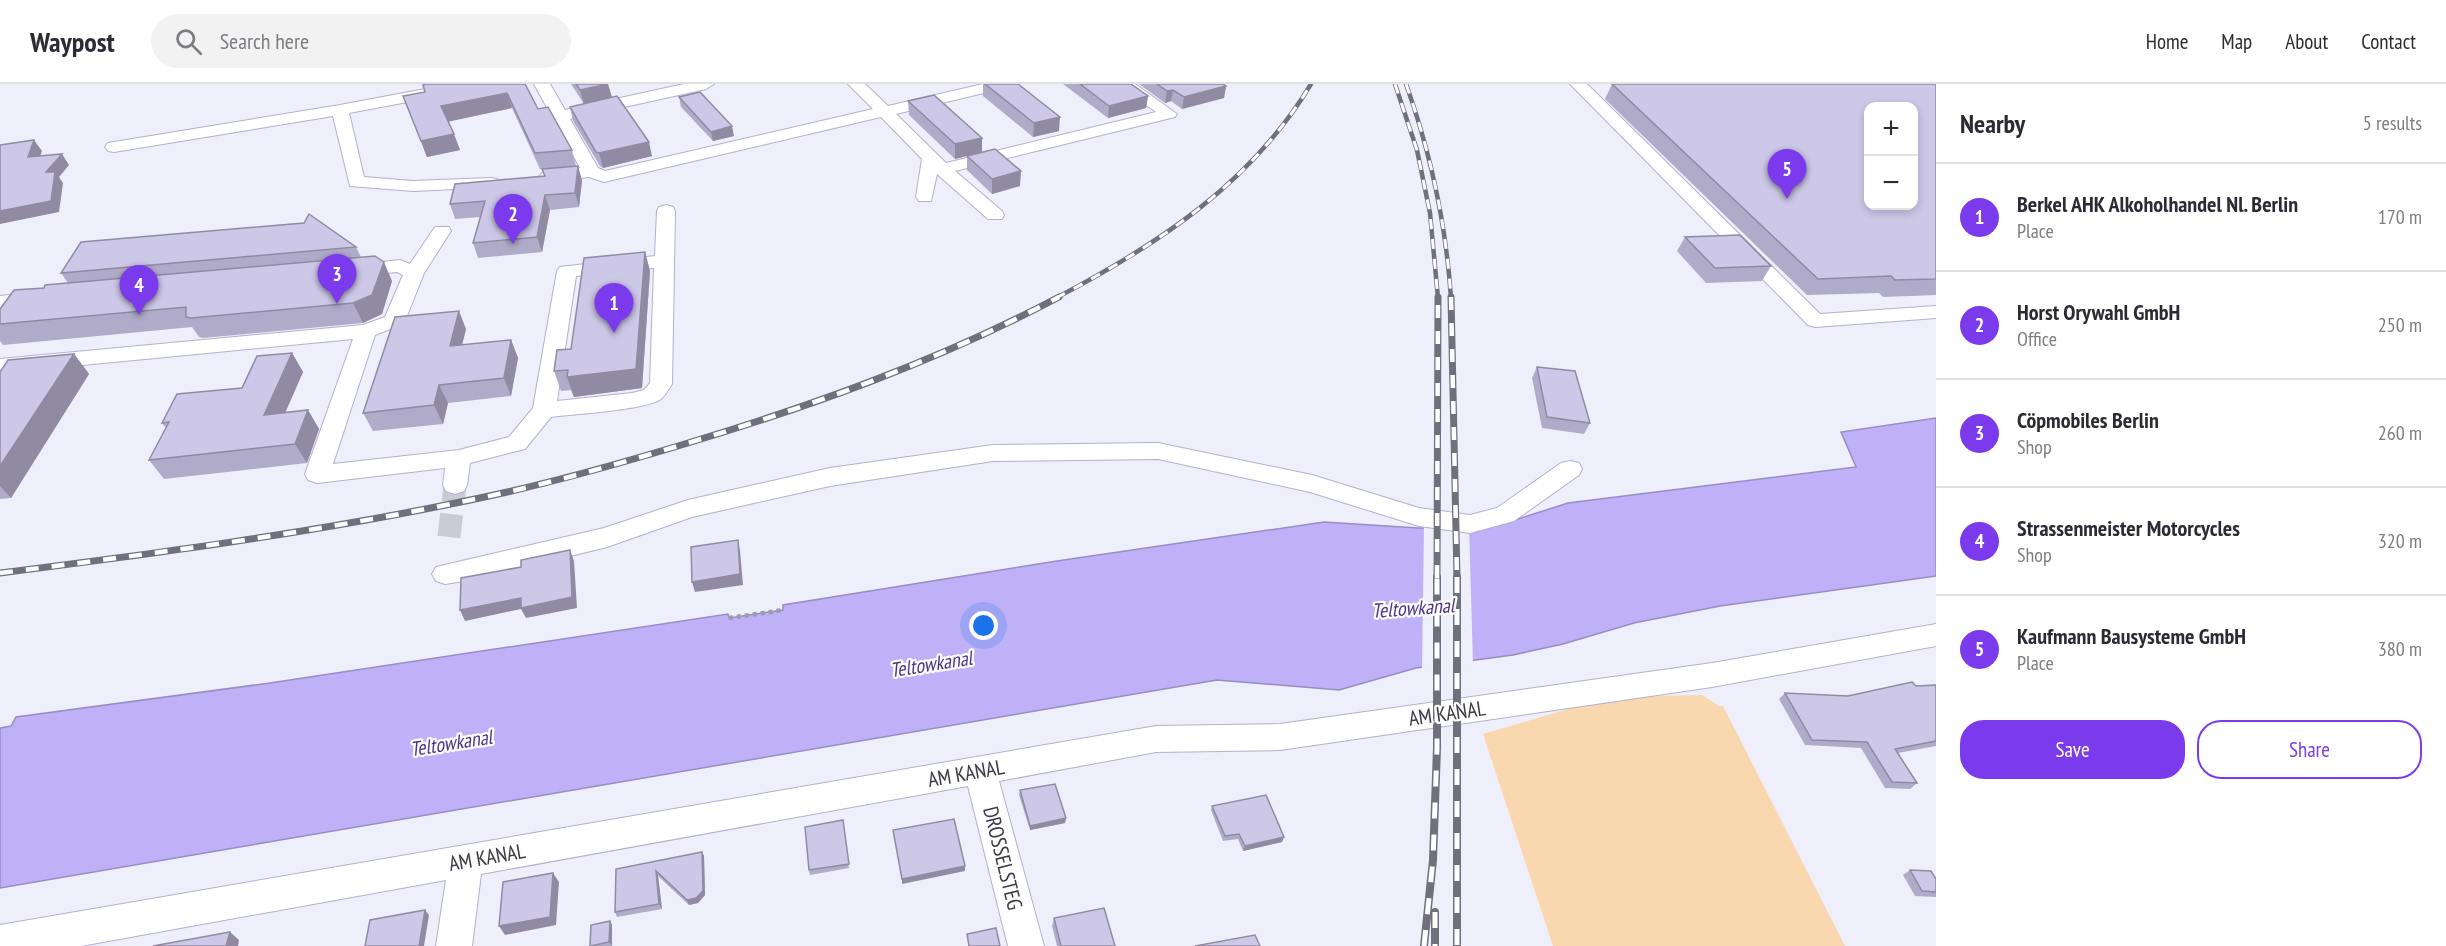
<!DOCTYPE html>
<meta charset="utf-8">
<style>
:root{--surface:#fff;--page:#f2f2f3;--text:#2b2b33;--muted:#7c7c81;--line:#e1e1e2;--accent:#7c3aed}
body{margin:0;font-family:"PT Sans Narrow",sans-serif;background:var(--page);color:var(--text)}
.controls{position:absolute;right:18px;top:18px;display:grid;overflow:hidden;border-radius:12px;box-shadow:0 3px 9px #0003}
.controls button{width:54px;height:54px;display:grid;place-items:center;padding:0;border:0;border-bottom:2px solid var(--line);background:var(--surface);color:var(--text);font:30px sans-serif}
.you{position:absolute;left:984px;top:542px;width:21px;height:21px;margin:-15px;border:4px solid #fff;border-radius:50%;background:#1a73e8;box-shadow:0 0 0 9px #1a73e833}
.badge{display:grid;place-items:center;width:39px;height:39px;border-radius:50%;background:var(--accent);color:#fff;font-size:20px;font-weight:700}
.pin{position:absolute;translate:-50% -50px;filter:drop-shadow(0 2px 3px #0008)}
.pin::after{content:'';position:absolute;top:32px;width:21px;height:18px;background:inherit;clip-path:polygon(0 0,100% 0,50% 100%)}
.list{margin:0;padding:0;list-style:none}
h2{display:flex;justify-content:space-between;align-items:center;height:78px;margin:0;padding:0 24px;font-size:26px}
h2 small{font-size:20px;font-weight:400;color:var(--muted)}
.list li{display:grid;grid-template-columns:39px 1fr auto;gap:18px;align-items:center;box-sizing:border-box;height:108px;padding:0 24px;border-top:2px solid var(--line)}
.list b{display:block;font-size:22px;white-space:nowrap}
.list p{margin:0;font-size:20px;white-space:nowrap;color:var(--muted)}
.list em{font-size:20px;font-style:normal;color:var(--muted)}
.actions{display:flex;gap:12px;padding:18px 24px}
.actions a{flex:1;padding:14px 0;border:2px solid var(--accent);border-radius:24px;text-align:center;font-size:21px;color:var(--accent)}
.actions .main{background:var(--accent);color:#fff}
.icon{flex:none;width:33px;height:33px;fill:none;stroke:currentColor;stroke-width:2;stroke-linecap:round;stroke-linejoin:round}
.map{position:relative;flex:none;width:1936px;height:862px;overflow:hidden}
header{display:flex;align-items:center;gap:36px;box-sizing:border-box;height:84px;padding:0 30px;background:var(--surface);border-bottom:2px solid var(--line)}
header strong{font-size:28px}
nav{display:flex;gap:33px;margin-inline-start:auto;font-size:21px}
.search{width:420px;height:54px;background:var(--page);display:flex;align-items:center;gap:15px;box-sizing:border-box;padding:0 21px;border-radius:33px;color:var(--muted);font-size:22px}
main{display:flex}
aside{flex:1;background:var(--surface)}
.map>svg:first-child{display:block}
.green{fill:#f9d7af}
.water{fill:#beb1f8;stroke:#978dc3;stroke-width:1.5}
.pier{fill:#efeefb}
.lines{fill:none;stroke-linecap:round;stroke-linejoin:round}
.minor-tunnel{stroke:#cbcad7;stroke-width:23;stroke-dasharray:23 12;stroke-linecap:butt}
.minor-casing{stroke:#b4afcf;stroke-width:2}
.path{stroke:#9c9ba8;stroke-width:4.5;stroke-dasharray:4 4;stroke-linecap:butt}
.minor{fill:#fff;fill-rule:evenodd}
.rail-far2-casing{stroke:#706f7c;stroke-width:4.5}
.rail-far1-casing{stroke:#706f7c;stroke-width:7}
.rail-casing{stroke:#706f7c;stroke-width:8}
.rail-far2{stroke:#fdfdfd;stroke-width:3;stroke-dasharray:10;stroke-linecap:butt}
.rail-far1{stroke:#fdfdfd;stroke-width:4.5;stroke-dasharray:13;stroke-linecap:butt}
.rail{stroke:#fdfdfd;stroke-width:5;stroke-dasharray:16;stroke-linecap:butt}
.wall{fill:#b0abc8}
.shaded-wall{fill:#908ba2}
.building{fill:#cdc7e8;stroke:#908ba2;stroke-width:1.5;fill-rule:evenodd}
.labels{text-anchor:middle;dominant-baseline:central;stroke-width:4.5;stroke-linejoin:round;paint-order:stroke}
.water-label{font-size:20px;font-style:italic;fill:#4b3486;stroke:#fdfdfd}
.near-street-label{font-size:21px;fill:#3c3a47;stroke:#fdfdfd}
</style>
<header>
<strong>Waypost</strong>
<div class="search"><svg class="icon" aria-label="search" viewBox="0 0 24 24"><circle cx="10" cy="10" r="6"/><path d="M15 15l6 6"/></svg>Search here</div>
<nav><a>Home</a><a>Map</a><a>About</a><a>Contact</a></nav>
</header>
<main>
<div class="map">
<svg width="1936" height="862" viewBox="0 0 1936 862">
<rect width="100%" height="100%" fill="#efeefb"/>
<path class="green" d="M1702 611 1719 622H1723L1845 862H1553L1483 650 1610 613Z"/>
<path class="water" d="M1936 334V492L1720 522 1634 539 1563 560 1513 571 1416 584 1339 606 1217 596 0 804V644L11 642 16 633 270 599 728 530 729 534 783 526V521L1057 477 1324 438 1418 444 1493 443 1568 419 1856 383 1841 348Z"/>
<path class="pier" d="M1469 440 1473 580 1422 586 1424 441Z"/>
<g class="lines">
<path class="minor-tunnel" d="M449 453 455 401"/>
<g class="minor-casing">
<g id="minor">
<path d="M452 0H485L477 5 349 29 364 93 413 97 491 94 497 95 500 99 497 103 413 107 350 102 333 32 114 68 108 67 105 63 108 59 114 58 340 21Z"/>
<path d="M534 0H550L565 26 684 0H714L706 5 570 35 598 84 605 87 873 25 848 0H865L888 22 983 0H1011L1009 3 896 30 946 79 1156 28 1117 0H1135L1177 30 1175 33 955 87 1002 127 1004 131 1002 135H988L937 90 931 117H919L916 113 922 75 881 33 604 98 589 93 548 98 542 97 539 93 542 89 580 84Z"/>
<path d="M1570 0H1587L1820 230 1936 222V234L1815 243 1808 241Z"/>
<path d="M666 121 673 123 675 127 672 300C669 305 665 311 661 315 647 326 572 330 551 333L525 365 470 379 467 401 464 407 455 410 446 407 443 401 445 384 317 399 308 396 305 390 353 255 0 289V275L363 241 385 233 403 191 397 188 353 192 346 190 343 186 346 182 400 176 410 180 435 143H449L451 147 424 189 405 237 401 241 375 251 333 380 459 366 509 353 533 324 557 187 560 183 655 172 657 127 659 123ZM654 184 650 299 644 306 632 309 557 317 576 192Z"/>
<path d="M39 208 46 210 49 214 46 218 0 224V212Z"/>
<path d="M1158 359 1312 391 1419 424 1470 431 1497 424 1561 379 1570 377 1579 379 1582 385 1579 391 1514 437 1470 449 1419 442 1310 408 1158 375 993 377 830 402 692 433 607 463 477 495 445 500 436 497 432 490 436 483 604 444 688 416 830 384 993 361Z"/>
<path d="M1936 540V562L1712 603 1280 666 1156 668 999 697 1044 862H1008L968 702 481 790 472 862H436L446 796 81 862H0V841L1156 642 1280 640 1712 579Z"/>
</g>
</g>
<path class="path" d="M729 534 784 526"/>
<use href="#minor" class="minor"/>
<g class="rail-far2-casing">
<g id="rail-far2">
<path d="M1395 0 1417 66 1430 129 1438 214"/>
<path d="M1406 0C1431 70 1446 140 1451 214"/>
<path d="M1056 214C1157 161 1251 100 1311 0"/>
</g>
</g>
<g class="rail-far1-casing">
<g id="rail-far1">
<path d="M1451 213 1457 494"/>
<path d="M0 489C159 469 319 448 475 415 544 401 611 382 678 362 809 323 938 277 1059 213"/>
<path d="M1437 494 1438 213"/>
</g>
</g>
<g class="rail-casing">
<g id="rail">
<path d="M1457 493V862"/>
<path d="M1435 828V862"/>
<path d="M1424 862 1433 776 1437 664V493"/>
</g>
</g>
<use href="#rail-far2" class="rail-far2"/>
<use href="#rail-far1" class="rail-far1"/>
<use href="#rail" class="rail"/>
</g>
<g class="wall">
<path d="M525 0 538 25 572 66 576 82 582 96 579 123 550 126 542 168 478 174 473 159 480 133 455 135 450 120 544 92 542 85H540L512 24 448 37 460 66 427 73 403 12Z"/>
<path d="M571 0H608L584 20Z"/>
<path d="M983 0H1018L1059 47 1033 53 983 12Z"/>
<path d="M1063 0H1131L1148 12 1146 24 1108 34Z"/>
<path d="M1139 0H1223L1226 2 1224 14 1182 25 1171 17 1165 19Z"/>
<path d="M1612 0H1936V211L1883 213 1879 209 1807 211 1605 15Z"/>
<path d="M679 13 734 52 713 57 681 23Z"/>
<path d="M908 17 982 68 955 75 909 31Z"/>
<path d="M570 23 652 72 603 84 600 82 573 37Z"/>
<path d="M967 72 1020 102 992 110 967 86Z"/>
<path d="M1685 153 1771 182 1762 197 1706 199 1677 167Z"/>
<path d="M356 163 361 173 392 197 382 230 363 239 203 254 199 253 192 243 3 261 0 257V225L44 204 68 199 61 189Z"/>
<path d="M645 168 650 187 642 304 574 313 571 306 561 307 554 287Z"/>
<path d="M466 245 462 261 511 256 518 274 511 312 448 319 443 340 373 347 363 329Z"/>
<path d="M292 269 303 288 285 328 308 326 319 345 307 379 164 395 149 376 166 344 162 339 242 304Z"/>
<path d="M74 270 89 290 11 414 0 415V288Z"/>
<path d="M1537 283 1590 339 1584 350 1542 344 1532 294Z"/>
<path d="M1936 601V662L1898 669 1917 699 1910 705 1885 704 1861 664 1805 661 1779 615 1785 609 1848 612 1916 602Z"/>
<path d="M1020 706 1066 734 1065 739 1030 746 1019 711Z"/>
<path d="M1212 722 1284 753 1282 758 1243 767 1238 755 1223 757 1211 726Z"/>
<path d="M843 736 849 784 810 791 809 786Z"/>
<path d="M702 768 704 772 705 811 698 819 689 821 658 792 662 825 617 833 615 828 616 785Z"/>
<path d="M1910 786 1936 795V813L1915 812 1903 791Z"/>
<path d="M1054 834 1115 862H1057L1052 842Z"/>
<path d="M610 837 612 841V862H591Z"/>
</g>
<g class="shaded-wall">
<path d="M608 0 612 13 584 20 580 6Z"/>
<path d="M1226 2 1224 14 1182 25 1184 13Z"/>
<path d="M1173 6 1171 17 1165 19 1167 7Z"/>
<path d="M507 9 512 24 447 38 441 22Z"/>
<path d="M1148 12 1146 24 1108 34 1109 22Z"/>
<path d="M1060 33 1059 47 1033 53 1034 39Z"/>
<path d="M732 42 734 52 713 57 711 48Z"/>
<path d="M454 50 460 66 427 73 421 57Z"/>
<path d="M982 54V68L955 75V60Z"/>
<path d="M34 56 42 67 36 84 28 73Z"/>
<path d="M649 58 652 72 603 84 599 69Z"/>
<path d="M62 70 69 81 59 93 63 99 59 128 0 140V127L46 88Z"/>
<path d="M578 82 582 96 579 123 575 109Z"/>
<path d="M1021 87 1020 102 992 110V95Z"/>
<path d="M545 111 550 126 542 168 537 153Z"/>
<path d="M645 168 650 187 642 304 574 313 567 293Z"/>
<path d="M384 178 392 197 382 230 363 239 353 219Z"/>
<path d="M459 227 466 245 457 281 450 262Z"/>
<path d="M511 256 518 274 511 312 504 294Z"/>
<path d="M292 269 303 288 276 350 264 331Z"/>
<path d="M74 270 89 290 11 414 0 402V382Z"/>
<path d="M439 301 448 319 443 340 434 321Z"/>
<path d="M308 326 319 345 307 379 295 360Z"/>
<path d="M738 456 740 467 743 501 695 508 692 498Z"/>
<path d="M570 466 574 477 577 524 526 534 521 525 465 537 460 526Z"/>
<path d="M1066 734 1065 739 1030 746V742Z"/>
<path d="M1284 753 1282 758 1243 767 1245 762Z"/>
<path d="M702 768 704 772 705 811 698 819 689 821 687 816Z"/>
<path d="M965 782V787L902 800V795Z"/>
<path d="M656 787 658 792 662 825 659 820Z"/>
<path d="M553 789 559 798 556 841 505 851 499 842Z"/>
<path d="M425 826 429 831 424 862H419Z"/>
<path d="M610 837 612 841V862L609 858Z"/>
<path d="M230 848 239 856 238 862H226Z"/>
</g>
<g class="building">
<path d="M426 0H525L538 25 548 23 572 66 535 69 507 9 441 22 454 50 421 57 403 12 425 8 423 1Z"/>
<path d="M576 0H608L580 6Z"/>
<path d="M985 0H1018L1060 33 1034 39Z"/>
<path d="M1080 0H1131L1148 12 1109 22Z"/>
<path d="M1157 0H1223L1226 2 1184 13 1173 6 1167 7Z"/>
<path d="M1612 0H1936V195L1895 196 1891 192 1818 195ZM1869 22H1914V122H1869Z"/>
<path d="M700 8 732 42 711 48 679 13Z"/>
<path d="M934 11 982 54 955 60 908 17Z"/>
<path d="M617 12 649 58 599 69 596 68 570 23Z"/>
<path d="M34 56 28 73 62 70 46 88H55L51 117 0 127V61Z"/>
<path d="M995 65 1021 87 992 95 967 72Z"/>
<path d="M578 82 575 109 545 111 537 153 473 159 485 117 450 120 455 100 545 92 542 85Z"/>
<path d="M309 130 356 163 61 189 81 158 304 139Z"/>
<path d="M1740 151 1771 182 1715 184 1685 153Z"/>
<path d="M645 168 636 285 567 293 568 286 554 287 557 266 571 265 584 174Z"/>
<path d="M375 172 384 178 372 211 353 219 191 234 186 233V223L0 240V225L14 206 44 204 45 201Z"/>
<path d="M459 227 450 262 511 256 504 294 439 301 434 321 363 329 395 233Z"/>
<path d="M292 269 264 331 308 326 295 360 149 376 169 338 162 339 177 310 242 304 257 272Z"/>
<path d="M74 270 0 382V288L8 276Z"/>
<path d="M1537 283 1575 287 1590 339 1547 333Z"/>
<path d="M738 456 740 490 692 498 691 463Z"/>
<path d="M570 466 572 513 521 524V514L460 526 461 494 521 483V476Z"/>
<path d="M1912 598 1916 602 1936 601V657L1895 665 1917 699 1892 698 1867 658 1812 656 1785 609 1848 612Z"/>
<path d="M1055 700 1066 734 1030 742 1020 706Z"/>
<path d="M1266 711 1284 753 1245 762 1239 750 1225 752 1212 722Z"/>
<path d="M954 735 965 782 902 795 893 746Z"/>
<path d="M843 736 849 780 809 786 805 743Z"/>
<path d="M702 768 703 807 696 814 687 816 656 787 659 820 615 828 616 785Z"/>
<path d="M1910 786 1931 787 1936 795V808L1922 807Z"/>
<path d="M553 789 550 833 499 842 503 798Z"/>
<path d="M1104 824 1115 862H1061L1054 834Z"/>
<path d="M425 826 419 862H365L370 836Z"/>
<path d="M610 837 609 858 590 862 591 841Z"/>
<path d="M996 844 1000 862H969L967 850Z"/>
<path d="M230 848 226 862H153Z"/>
<path d="M1255 851 1260 862H1195Z"/>
</g>
<g class="labels">
<g class="water-label">
<text transform="translate(1413 524) rotate(-4)">Teltowkanal</text>
<text transform="translate(931 580) rotate(-9)">Teltowkanal</text>
<text transform="translate(451 659) rotate(-9)">Teltowkanal</text>
</g>
<g class="near-street-label">
<text transform="translate(1447 629) rotate(-8)">AM KANAL</text>
<text transform="translate(966 689) rotate(-10)">AM KANAL</text>
<text transform="translate(487 773) rotate(-10)">AM KANAL</text>
<text transform="translate(1003 774) rotate(76)">DROSSELSTEG</text>
</g>
</g>
</svg>
<div class="controls">
<button>+</button>
<button>−</button>
</div>
<div class="you"></div>
<div class="pin badge" style="left:614px;top:249px">1</div>
<div class="pin badge" style="left:513px;top:160px">2</div>
<div class="pin badge" style="left:337px;top:220px">3</div>
<div class="pin badge" style="left:139px;top:231px">4</div>
<div class="pin badge" style="left:1787px;top:115px">5</div>
</div>
<aside>
<h2>Nearby<small>5 results</small></h2>
<ul class="list">
<li><span class="badge">1</span><div><b>Berkel AHK Alkoholhandel Nl. Berlin</b><p>Place</p></div><em>170 m</em></li>
<li><span class="badge">2</span><div><b>Horst Orywahl GmbH</b><p>Office</p></div><em>250 m</em></li>
<li><span class="badge">3</span><div><b>Cöpmobiles Berlin</b><p>Shop</p></div><em>260 m</em></li>
<li><span class="badge">4</span><div><b>Strassenmeister Motorcycles</b><p>Shop</p></div><em>320 m</em></li>
<li><span class="badge">5</span><div><b>Kaufmann Bausysteme GmbH</b><p>Place</p></div><em>380 m</em></li>
</ul>
<div class="actions"><a class="main">Save</a><a>Share</a></div>
</aside>
</main>
